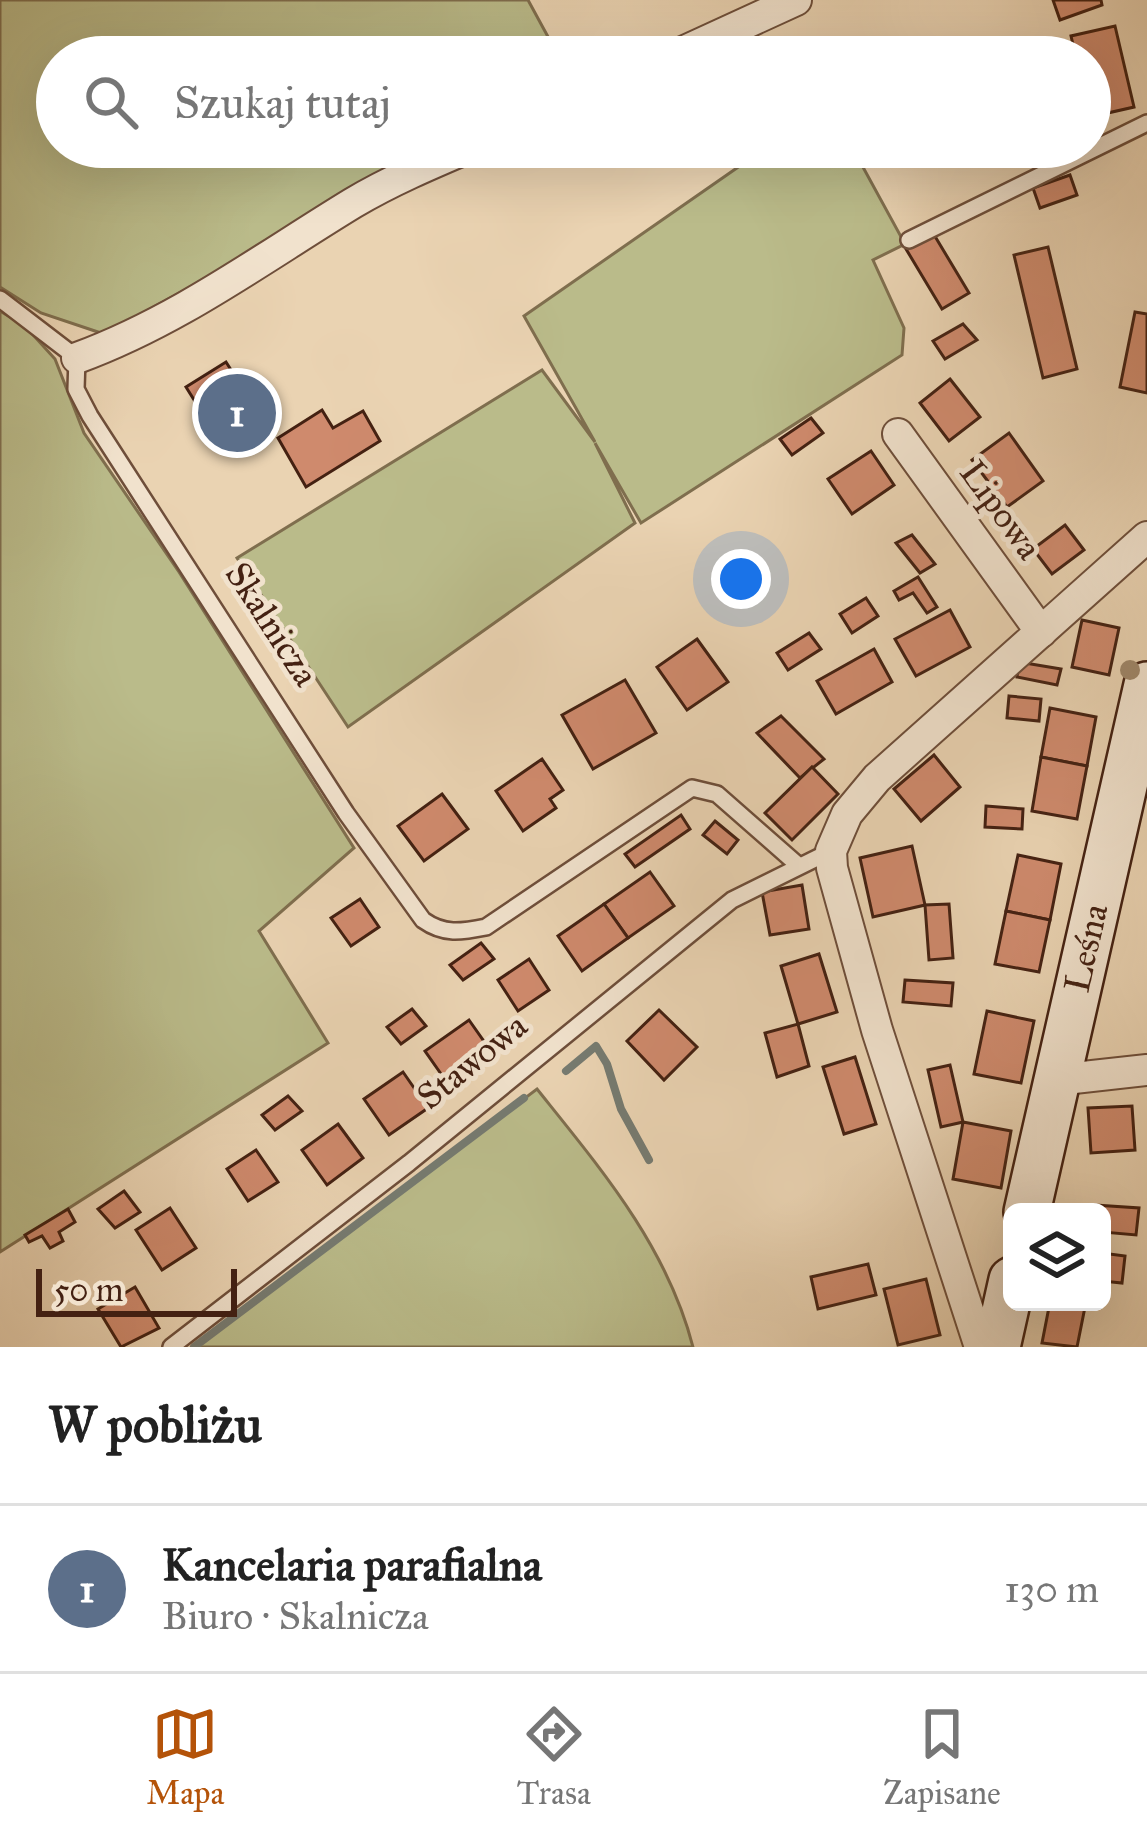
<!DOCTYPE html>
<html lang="pl">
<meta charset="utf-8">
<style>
:root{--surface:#fff;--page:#f2f2f2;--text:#222;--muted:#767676;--line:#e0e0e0;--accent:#b45309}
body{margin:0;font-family:"IM FELL Great Primer",serif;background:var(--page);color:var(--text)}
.controls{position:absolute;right:36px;bottom:36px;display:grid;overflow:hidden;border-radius:18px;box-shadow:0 12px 48px #0002}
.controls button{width:108px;height:108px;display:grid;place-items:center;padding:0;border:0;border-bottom:3px solid var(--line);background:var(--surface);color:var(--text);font:60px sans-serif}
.scale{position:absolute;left:36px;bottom:30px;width:201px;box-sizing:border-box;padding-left:12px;border:6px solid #442112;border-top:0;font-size:33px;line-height:42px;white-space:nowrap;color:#442112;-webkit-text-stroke:9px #f1e2cd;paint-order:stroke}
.you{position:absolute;left:741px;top:579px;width:42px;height:42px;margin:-30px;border:9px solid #fff;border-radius:50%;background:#1a73e8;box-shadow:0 0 0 18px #1a73e833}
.badge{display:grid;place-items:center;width:78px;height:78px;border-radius:50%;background:var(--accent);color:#fff;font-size:39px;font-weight:700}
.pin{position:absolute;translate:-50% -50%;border:6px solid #fff;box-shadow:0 3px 12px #0006}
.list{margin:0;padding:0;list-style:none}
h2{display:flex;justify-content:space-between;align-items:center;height:156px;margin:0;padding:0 48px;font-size:51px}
h2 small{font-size:39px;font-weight:400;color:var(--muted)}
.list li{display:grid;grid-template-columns:78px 1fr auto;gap:36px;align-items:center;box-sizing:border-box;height:168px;padding:0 48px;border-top:3px solid var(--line)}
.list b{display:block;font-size:45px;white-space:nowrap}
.list p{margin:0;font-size:39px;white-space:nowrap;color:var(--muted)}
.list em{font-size:39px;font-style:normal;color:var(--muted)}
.icon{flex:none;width:66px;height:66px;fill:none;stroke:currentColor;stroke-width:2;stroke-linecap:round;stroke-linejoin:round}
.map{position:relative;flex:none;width:1147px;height:1347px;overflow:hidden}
.search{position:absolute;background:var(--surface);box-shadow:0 12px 48px #0002;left:36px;right:36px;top:36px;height:132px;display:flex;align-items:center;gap:30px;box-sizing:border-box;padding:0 42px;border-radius:66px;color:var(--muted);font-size:45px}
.sheet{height:324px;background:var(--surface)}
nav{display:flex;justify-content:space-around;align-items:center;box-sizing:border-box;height:168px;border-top:3px solid var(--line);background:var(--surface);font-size:33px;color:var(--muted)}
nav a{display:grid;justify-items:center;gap:6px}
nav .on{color:var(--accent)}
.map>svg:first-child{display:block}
.green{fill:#babb8a;stroke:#7f6e4e;stroke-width:3}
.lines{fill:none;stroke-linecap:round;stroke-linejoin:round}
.stream{stroke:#767b71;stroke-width:8}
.building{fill:#cf8a6d;stroke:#442112;stroke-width:3}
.service-casing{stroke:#6e4e3a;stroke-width:20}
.minor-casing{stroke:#6e4e3a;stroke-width:34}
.secondary-casing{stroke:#442112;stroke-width:50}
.service{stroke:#f1e2cd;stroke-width:15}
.minor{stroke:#f1e2cd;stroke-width:30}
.secondary{stroke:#f1e2cd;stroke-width:45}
.tree{fill:#9f876a}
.labels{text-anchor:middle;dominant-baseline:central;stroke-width:10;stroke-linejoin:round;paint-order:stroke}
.street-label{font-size:36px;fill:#442112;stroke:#f1e2cd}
</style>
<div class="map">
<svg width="1147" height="1347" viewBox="0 0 1147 1347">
<rect width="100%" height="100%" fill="#ead3b2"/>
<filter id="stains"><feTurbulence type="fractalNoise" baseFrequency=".00167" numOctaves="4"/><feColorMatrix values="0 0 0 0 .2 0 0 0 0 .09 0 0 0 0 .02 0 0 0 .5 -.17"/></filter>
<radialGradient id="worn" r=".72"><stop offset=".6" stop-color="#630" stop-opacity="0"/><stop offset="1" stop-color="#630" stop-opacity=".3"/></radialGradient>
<g class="green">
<path d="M0 0H528L559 57H57V147H447L104 334 41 313 0 287Z"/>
<path d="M767 147H852L905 244 873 260 904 328 902 355 641 523 595 443 635 523 348 727 237 558 542 370 595 442 524 316Z"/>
<path d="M0 311 25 326 55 359 84 433 179 572 354 848 259 931 328 1043 0 1252Z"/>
<path d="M537 1089C601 1169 667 1246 693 1347H195Z"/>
</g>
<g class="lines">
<g class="stream">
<path d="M566 1071 596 1046 607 1064 621 1109 649 1160"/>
<path d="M194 1347 524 1098"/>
</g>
</g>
<g class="building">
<path d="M1053 0H1101L1102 5 1060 20Z"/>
<path d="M1115 26 1134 107 1090 117V57H1076L1071 36Z"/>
<path d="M1070 175 1077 195 1040 208 1033 188Z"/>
<path d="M933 233 969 293 942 309 906 249Z"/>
<path d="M1048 247 1077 369 1043 378 1014 255Z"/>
<path d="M1135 312 1147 314V393L1120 387Z"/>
<path d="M963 324 977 340 945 359 933 341Z"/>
<path d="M226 362 261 417 221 443 186 387Z"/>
<path d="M950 379 980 417 949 441 920 403Z"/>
<path d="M322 410 333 428 363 411 380 441 306 487 278 438Z"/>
<path d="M811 418 823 433 792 455 780 439Z"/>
<path d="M1009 433 1043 481 1007 507 972 460Z"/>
<path d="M871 451 894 485 852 514 828 479Z"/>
<path d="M1065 525 1084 550 1052 574 1033 549Z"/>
<path d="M912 535 935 564 920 573 896 543Z"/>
<path d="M918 577 937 607 927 613 913 593 899 600 894 591Z"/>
<path d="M866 598 878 616 852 633 840 614Z"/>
<path d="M950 610 970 647 916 676 895 639Z"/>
<path d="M1082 620 1119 628 1109 675 1072 667Z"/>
<path d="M809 633 821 649 788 670 777 653Z"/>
<path d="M697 639 728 682 687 710 657 667Z"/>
<path d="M874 649 892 682 836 714 817 681Z"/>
<path d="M1019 662 1061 669 1057 685 1017 677Z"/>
<path d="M625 680 656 733 593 769 562 715Z"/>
<path d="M1009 696 1041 699 1039 721 1007 718Z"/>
<path d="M1050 708 1096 717 1087 766 1041 757Z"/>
<path d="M781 716 824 759 800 778 757 733Z"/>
<path d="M934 755 960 787 921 821 894 789Z"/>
<path d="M1041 757 1087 766 1077 819 1032 811Z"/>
<path d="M542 759 563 790 550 799 556 808 523 831 496 791Z"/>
<path d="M812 767 838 794 792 840 765 813Z"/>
<path d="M442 794 468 829 424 861 398 826Z"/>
<path d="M986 806 1023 809 1022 829 985 827Z"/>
<path d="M681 815 690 829 635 867 625 854Z"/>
<path d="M715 821 738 840 727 854 703 835Z"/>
<path d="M912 846 925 905 873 917 860 858Z"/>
<path d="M1018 855 1061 864 1050 920 1006 911Z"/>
<path d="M650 872 674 906 628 938 604 904Z"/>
<path d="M802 885 809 929 770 935 762 892Z"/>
<path d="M360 899 379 927 351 946 331 918Z"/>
<path d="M604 904 628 938 582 971 558 936Z"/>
<path d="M949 904 953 958 929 960 925 905Z"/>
<path d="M1006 911 1050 920 1039 972 995 964Z"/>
<path d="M481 943 494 959 463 980 450 965Z"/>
<path d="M819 954 837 1012 798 1024 781 966Z"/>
<path d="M529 959 549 990 518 1011 498 980Z"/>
<path d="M905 980 953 983 951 1006 903 1002Z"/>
<path d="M412 1009 426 1026 401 1044 387 1027Z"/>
<path d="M659 1010 697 1047 664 1080 627 1041Z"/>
<path d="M987 1011 1034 1021 1021 1083 974 1074Z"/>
<path d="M469 1020 490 1050 446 1081 425 1051Z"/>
<path d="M798 1024 809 1066 777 1077 765 1033Z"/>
<path d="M855 1057 876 1124 844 1134 823 1067Z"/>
<path d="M950 1065 963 1122 941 1127 928 1070Z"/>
<path d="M403 1072 428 1108 389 1135 364 1099Z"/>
<path d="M288 1096 302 1111 275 1130 262 1115Z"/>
<path d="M1132 1106 1135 1150 1091 1153 1088 1108Z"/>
<path d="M963 1122 1011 1131 1001 1188 953 1179Z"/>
<path d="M338 1124 363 1158 327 1185 302 1150Z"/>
<path d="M256 1150 278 1182 248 1201 227 1169Z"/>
<path d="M124 1191 140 1212 115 1228 98 1209Z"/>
<path d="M1095 1205 1139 1208 1136 1235 1102 1232V1212H1094Z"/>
<path d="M170 1208 196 1248 162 1270 136 1230Z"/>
<path d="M68 1209 75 1222 59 1232 63 1241 50 1248 42 1236 29 1242 25 1235Z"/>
<path d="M1102 1253 1125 1256 1122 1283 1102 1281Z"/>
<path d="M868 1264 876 1295 818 1309 811 1277Z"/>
<path d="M926 1279 940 1335 898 1345 884 1289Z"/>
<path d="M135 1287 159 1328 121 1347 98 1309Z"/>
<path d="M1050 1302H1086L1077 1347 1042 1343Z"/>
</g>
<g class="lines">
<g class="service-casing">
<g id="service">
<path d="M909 240 1147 123"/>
<path d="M0 299 77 358 76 389 90 416 346 813 423 920C444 935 461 932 486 927L692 788 717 794 799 866"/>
<path d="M171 1347 409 1163 732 900 831 851"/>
</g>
</g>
<g class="minor-casing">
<g id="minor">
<path d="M672 57 796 0"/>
<path d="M77 358C178 321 261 259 353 203 390 181 430 164 470 147"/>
<path d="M898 434 1041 632"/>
<path d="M1056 1080 1147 1070"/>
<path d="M980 1347 877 1030 832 868 831 851 847 814 877 778 1147 537"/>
</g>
</g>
<g class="secondary-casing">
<g id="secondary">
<path d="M1027 1212 1147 685"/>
<path d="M997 1347 1012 1280"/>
</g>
</g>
<use href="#service" class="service"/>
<use href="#minor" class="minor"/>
<use href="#secondary" class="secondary"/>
</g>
<circle class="tree" cx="1130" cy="670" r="10"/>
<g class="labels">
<g class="street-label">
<text transform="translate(1001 510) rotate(54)">Lipowa</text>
<text transform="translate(272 624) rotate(57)">Skalnicza</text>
<text transform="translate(1086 948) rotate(-77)">Leśna</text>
<text transform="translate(472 1061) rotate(-39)">Stawowa</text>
</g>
</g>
<rect width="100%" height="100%" filter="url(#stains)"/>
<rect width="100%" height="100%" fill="url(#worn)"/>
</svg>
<div class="controls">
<button><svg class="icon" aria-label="layers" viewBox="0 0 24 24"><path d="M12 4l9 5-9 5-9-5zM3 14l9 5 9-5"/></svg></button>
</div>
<div class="scale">50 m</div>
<div class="you"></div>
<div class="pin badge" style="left:237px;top:413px;background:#5c6f8a">1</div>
<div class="search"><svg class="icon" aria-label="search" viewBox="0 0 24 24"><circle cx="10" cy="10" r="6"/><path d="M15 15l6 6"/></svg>Szukaj tutaj</div>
</div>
<section class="sheet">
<h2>W pobliżu<small></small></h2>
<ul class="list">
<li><span class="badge" style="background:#5c6f8a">1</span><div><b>Kancelaria parafialna</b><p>Biuro · Skalnicza</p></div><em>130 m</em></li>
</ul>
</section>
<nav>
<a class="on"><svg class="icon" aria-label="map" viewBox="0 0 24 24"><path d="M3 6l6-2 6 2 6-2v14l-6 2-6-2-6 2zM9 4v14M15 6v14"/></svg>Mapa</a>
<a><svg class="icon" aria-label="directions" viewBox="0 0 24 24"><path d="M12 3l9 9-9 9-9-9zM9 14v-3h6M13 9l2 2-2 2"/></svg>Trasa</a>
<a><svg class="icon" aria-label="saved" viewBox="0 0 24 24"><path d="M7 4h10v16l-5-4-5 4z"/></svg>Zapisane</a>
</nav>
